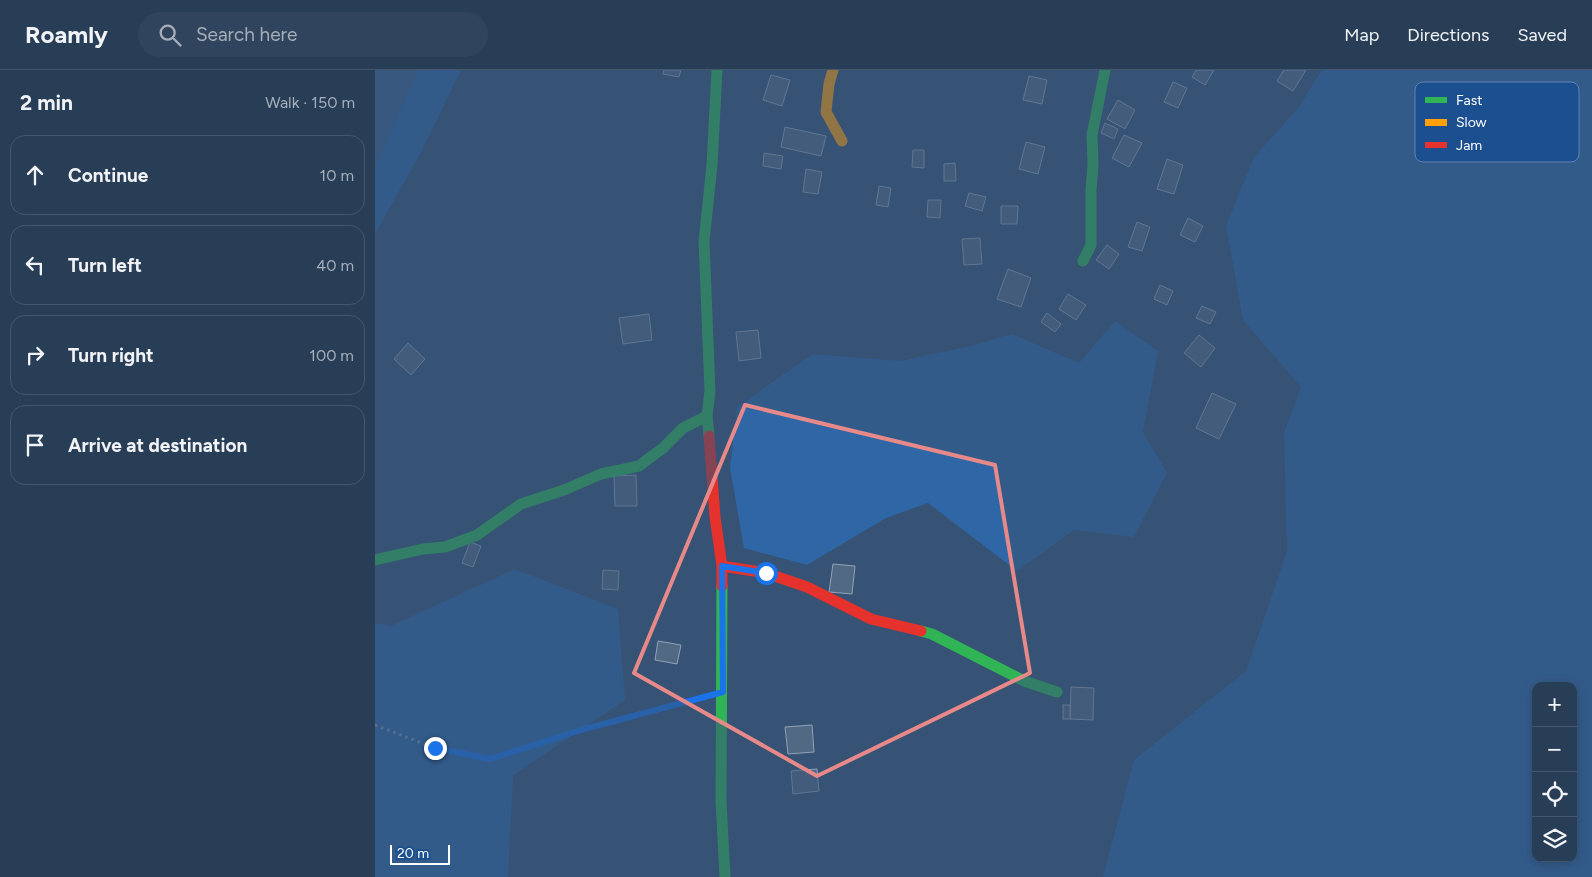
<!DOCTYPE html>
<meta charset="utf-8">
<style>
:root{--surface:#283e57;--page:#30455d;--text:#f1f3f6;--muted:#a5aeba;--line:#44576d}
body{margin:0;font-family:Figtree,sans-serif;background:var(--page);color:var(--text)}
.controls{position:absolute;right:15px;bottom:15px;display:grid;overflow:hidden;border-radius:10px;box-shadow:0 2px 12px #0003}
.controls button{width:45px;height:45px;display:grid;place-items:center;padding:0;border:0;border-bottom:1px solid var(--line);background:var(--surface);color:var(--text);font:25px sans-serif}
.scale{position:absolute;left:15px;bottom:12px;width:60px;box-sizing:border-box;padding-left:5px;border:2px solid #fff;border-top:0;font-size:14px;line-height:18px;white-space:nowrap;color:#fff;-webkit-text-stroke:4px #1b4f8f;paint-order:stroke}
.stop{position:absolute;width:15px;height:15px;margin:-11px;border:4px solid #1a73e8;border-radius:50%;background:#fff}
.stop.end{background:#1a73e8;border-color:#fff;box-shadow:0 1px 5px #0008}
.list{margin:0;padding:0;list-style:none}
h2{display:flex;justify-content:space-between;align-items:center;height:65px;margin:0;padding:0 20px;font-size:21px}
h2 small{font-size:16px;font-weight:400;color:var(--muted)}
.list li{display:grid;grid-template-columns:32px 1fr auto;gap:15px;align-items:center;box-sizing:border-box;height:80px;margin:0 10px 10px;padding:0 10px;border:1px solid var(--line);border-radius:15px}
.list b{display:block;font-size:19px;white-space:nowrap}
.list em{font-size:16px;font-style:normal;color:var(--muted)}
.icon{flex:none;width:28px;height:28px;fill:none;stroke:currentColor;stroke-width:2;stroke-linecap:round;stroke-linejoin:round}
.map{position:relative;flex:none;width:1217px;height:807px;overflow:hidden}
header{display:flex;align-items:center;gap:30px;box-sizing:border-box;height:70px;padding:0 25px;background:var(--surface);border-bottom:1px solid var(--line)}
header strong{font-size:24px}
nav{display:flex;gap:28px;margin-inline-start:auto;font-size:18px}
.search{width:350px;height:45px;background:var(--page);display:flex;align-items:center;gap:12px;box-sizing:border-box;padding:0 18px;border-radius:28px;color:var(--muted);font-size:19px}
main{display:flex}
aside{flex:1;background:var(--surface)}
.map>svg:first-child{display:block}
.green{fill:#2f66a5;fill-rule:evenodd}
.water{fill:#3b618d}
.building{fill:#526984;stroke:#92a2b6}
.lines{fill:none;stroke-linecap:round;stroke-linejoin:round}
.path{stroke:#7d92a8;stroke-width:3;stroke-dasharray:2.5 4;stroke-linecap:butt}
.fast{stroke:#30b455;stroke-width:11}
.slow{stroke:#ff9f0a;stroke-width:11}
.jam{stroke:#e5322d;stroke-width:11}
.route{stroke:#1a73e8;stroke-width:6}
.marked{fill:none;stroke:#e88989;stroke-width:4;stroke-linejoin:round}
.key{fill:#1b4f8f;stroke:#5f84b1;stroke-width:1}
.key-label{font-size:14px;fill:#fff}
</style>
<header>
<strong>Roamly</strong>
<div class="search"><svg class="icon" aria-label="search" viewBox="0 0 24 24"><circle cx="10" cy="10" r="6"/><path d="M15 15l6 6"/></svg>Search here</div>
<nav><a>Map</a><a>Directions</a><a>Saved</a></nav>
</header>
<main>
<aside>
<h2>2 min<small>Walk · 150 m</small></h2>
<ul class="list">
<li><svg class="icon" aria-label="ahead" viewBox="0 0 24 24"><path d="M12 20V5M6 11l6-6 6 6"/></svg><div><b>Continue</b></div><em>10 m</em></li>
<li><svg class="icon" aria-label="left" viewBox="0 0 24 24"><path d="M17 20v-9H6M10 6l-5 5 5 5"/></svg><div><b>Turn left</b></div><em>40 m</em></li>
<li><svg class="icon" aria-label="right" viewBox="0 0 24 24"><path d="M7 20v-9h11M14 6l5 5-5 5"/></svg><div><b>Turn right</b></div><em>100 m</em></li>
<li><svg class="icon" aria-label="arrive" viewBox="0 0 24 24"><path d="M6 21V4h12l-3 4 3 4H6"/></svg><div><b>Arrive at destination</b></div></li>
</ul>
</aside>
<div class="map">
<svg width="1217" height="807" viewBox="0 0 1217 807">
<rect width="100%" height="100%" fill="#365274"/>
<g class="green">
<path d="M43 0H86L45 84 0 164V96Z"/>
<path d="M947 0H1217V807H728L759 690 871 601 912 481 909 363 926 317 868 250 851 156 879 87 923 38ZM1161 616H1198V788H1161Z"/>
<path d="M740 251 783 281 768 362 792 403 759 467 699 460 642 501 553 433 511 448 432 495 369 478 355 398 362 337 438 284 525 291 596 276 637 264 704 293Z"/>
<path d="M140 499 243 539 250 630 138 705 133 807H0V553L16 556Z"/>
</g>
<path class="water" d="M0 0H43L0 96Z"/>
<g class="building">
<path d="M289 0H306L304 7 288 4Z"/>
<path d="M821 0H839L830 15 817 7Z"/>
<path d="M909 0H931L918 21 902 11Z"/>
<path d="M396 5 415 10 407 36 388 30Z"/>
<path d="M654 6 672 10 667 34 648 30Z"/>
<path d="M798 12 812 18 803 38 789 32Z"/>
<path d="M743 30 760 40 750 59 732 49Z"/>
<path d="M730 53 743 59 739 69 726 63Z"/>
<path d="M410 57 451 66 446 86 406 77Z"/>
<path d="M749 65 767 73 754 97 737 88Z"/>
<path d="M651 72 670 77 663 104 644 99Z"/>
<path d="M538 80H549V98L537 97Z"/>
<path d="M389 83 408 86 406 99 388 96Z"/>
<path d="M792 89 808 95 799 124 782 119Z"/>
<path d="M580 93 581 111H569V94Z"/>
<path d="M431 99 447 102 443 124 428 122Z"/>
<path d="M504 116 516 118 513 137 501 135Z"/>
<path d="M594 123 611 127 607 141 590 136Z"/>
<path d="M553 130H566L565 148 552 147Z"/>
<path d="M626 136H643L642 154H626Z"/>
<path d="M813 148 828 156 820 172 805 165Z"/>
<path d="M762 152 775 157 767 181 753 177Z"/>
<path d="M605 168 607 194 589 195 587 169Z"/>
<path d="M732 175 744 184 734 199 721 190Z"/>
<path d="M633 199 656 208 646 237 622 229Z"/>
<path d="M785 215 798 221 792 235 779 229Z"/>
<path d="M693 224 711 235 701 250 684 239Z"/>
<path d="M827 236 841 242 835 254 821 248Z"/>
<path d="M672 243 686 254 680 262 666 252Z"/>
<path d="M274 244 277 270 248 274 244 248Z"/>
<path d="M383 260 386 288 364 291 361 262Z"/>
<path d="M824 265 840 278 826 297 809 283Z"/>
<path d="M33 273 50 289 36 305 19 289Z"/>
<path d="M837 323 861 334 844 369 821 358Z"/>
<path d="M261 405 262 436H240L239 406Z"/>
<path d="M95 472 106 476 98 497 87 493Z"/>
<path d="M458 494 480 496 477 524 454 522Z"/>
<path d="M228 500 244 501 243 520 227 519Z"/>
<path d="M283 571 306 575 302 594 280 590Z"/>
<path d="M696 617 719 618 718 650 695 649Z"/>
<rect x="688" y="635" width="7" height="14"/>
<path d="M437 655 439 682 413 684 410 657Z"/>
<path d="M442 699 444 721 418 724 416 701Z"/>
</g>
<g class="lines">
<path class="path" d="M0 655 60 678 115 689 206 660 325 628"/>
<g class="fast">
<path d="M708 191 716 175V121L718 94 717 65 730 0"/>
<path d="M334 366 332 346 335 321 329 171 337 95 342 0"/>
<path d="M0 490 48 479 70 477 102 465 146 434 189 420 226 404 264 396 288 378 308 358 332 346"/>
<path d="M347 516 346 731 350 807"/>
<path d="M546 561 557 564 649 611 682 622"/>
</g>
<path class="slow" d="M458 0 454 14 451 42 467 71"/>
<g class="jam">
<path d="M334 366 340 447 347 496V516"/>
<path d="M347 496 391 503 432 517 496 549 546 561"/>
</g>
</g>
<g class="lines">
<path class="route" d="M60 678 115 689 206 660 348 622 347 496 391 503"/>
</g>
<path d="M0 0H1217V807H0ZM370 335 620 395 655 603 442 706 259 603Z" fill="#365274" fill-opacity=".55" fill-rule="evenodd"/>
<path class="marked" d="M370 335 620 395 655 603 442 706 259 603Z"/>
<rect x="1040" y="12" width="164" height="80" rx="8" class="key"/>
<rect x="1050" y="27" width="22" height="6" fill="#30b455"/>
<rect x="1050" y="49" width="22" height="7" fill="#ff9f0a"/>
<rect x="1050" y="72" width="22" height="6" fill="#e5322d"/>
<g class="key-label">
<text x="1081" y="35">Fast</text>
<text x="1081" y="57">Slow</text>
<text x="1081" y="80">Jam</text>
</g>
</svg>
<div class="controls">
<button>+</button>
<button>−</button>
<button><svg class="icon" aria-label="locate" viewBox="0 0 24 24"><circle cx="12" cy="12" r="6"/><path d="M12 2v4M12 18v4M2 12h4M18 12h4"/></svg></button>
<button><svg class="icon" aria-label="layers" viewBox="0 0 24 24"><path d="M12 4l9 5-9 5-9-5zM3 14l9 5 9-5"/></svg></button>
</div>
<div class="scale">20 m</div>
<div class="stop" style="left:391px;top:503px"></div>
<div class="stop end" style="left:60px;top:678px"></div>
</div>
</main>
